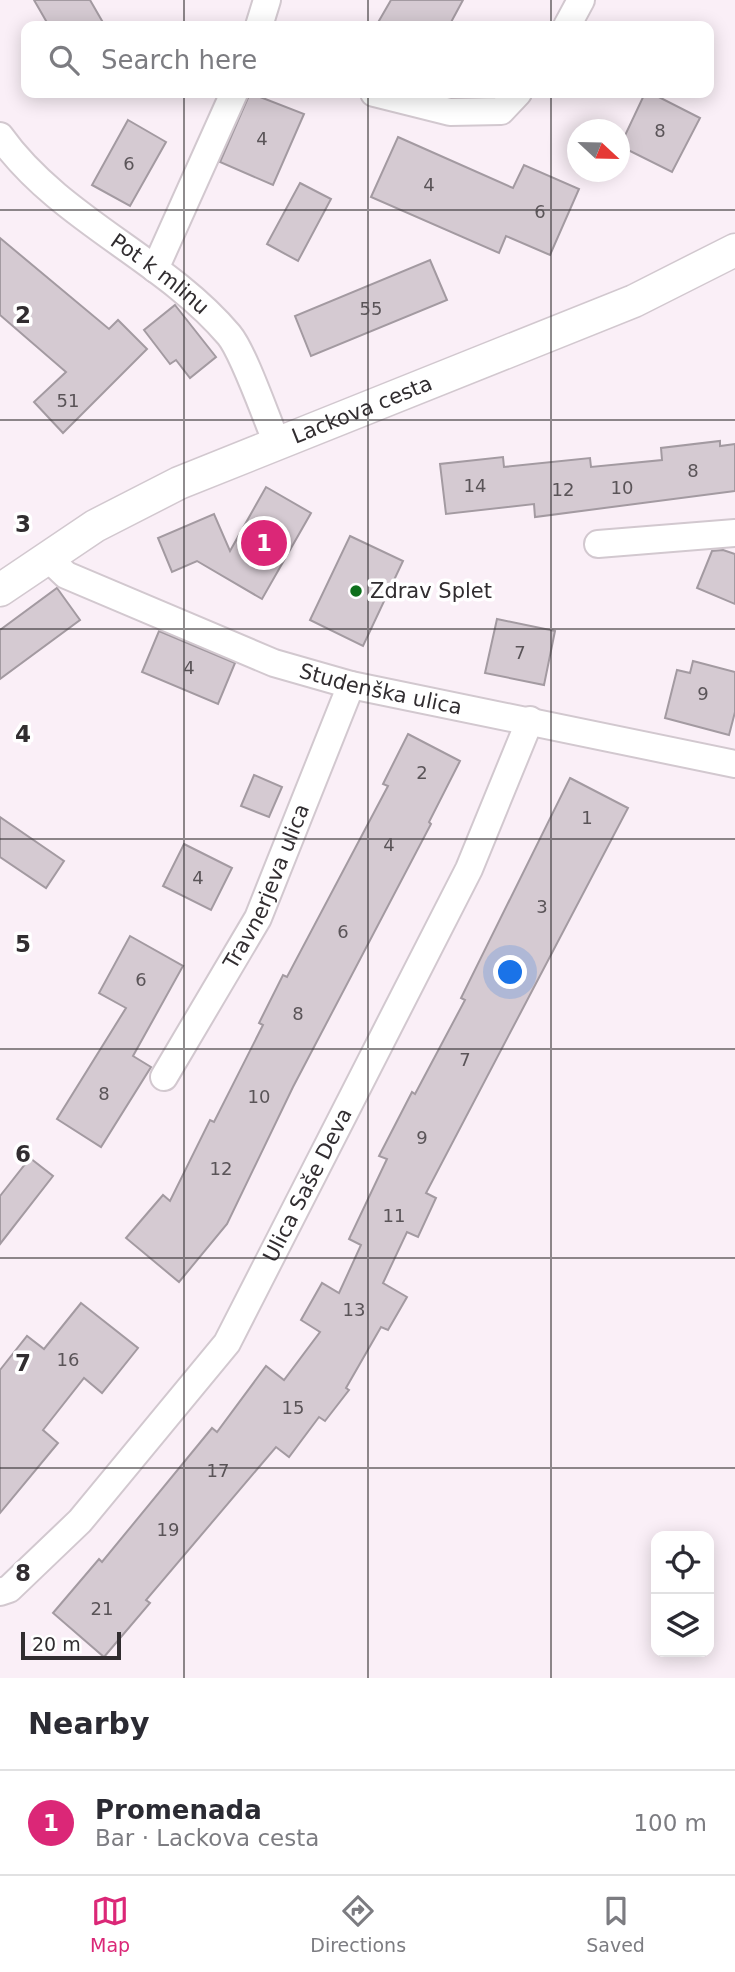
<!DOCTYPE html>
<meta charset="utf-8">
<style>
:root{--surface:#fff;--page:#f7f7f7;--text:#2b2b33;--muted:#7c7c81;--line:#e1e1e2;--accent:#db2777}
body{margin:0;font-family:"DejaVu Sans",sans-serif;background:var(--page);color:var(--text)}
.controls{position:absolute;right:21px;bottom:21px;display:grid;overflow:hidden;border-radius:14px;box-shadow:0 4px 18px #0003}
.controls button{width:63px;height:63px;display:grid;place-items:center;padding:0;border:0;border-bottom:2px solid var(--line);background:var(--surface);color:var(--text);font:35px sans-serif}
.compass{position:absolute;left:567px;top:119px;width:63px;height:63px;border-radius:50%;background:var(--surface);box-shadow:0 4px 18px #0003;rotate:112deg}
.scale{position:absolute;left:21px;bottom:18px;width:100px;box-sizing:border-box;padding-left:7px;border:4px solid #312d30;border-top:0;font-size:19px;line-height:24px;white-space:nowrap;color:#312d30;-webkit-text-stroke:5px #fff;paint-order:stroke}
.you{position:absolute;left:511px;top:973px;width:24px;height:24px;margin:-18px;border:5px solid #fff;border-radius:50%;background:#1a73e8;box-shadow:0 0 0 10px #1a73e833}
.badge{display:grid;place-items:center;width:46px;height:46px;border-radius:50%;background:var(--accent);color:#fff;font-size:23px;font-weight:700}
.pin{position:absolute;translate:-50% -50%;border:4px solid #fff;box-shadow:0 2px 7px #0006}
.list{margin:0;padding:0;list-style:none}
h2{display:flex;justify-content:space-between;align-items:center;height:91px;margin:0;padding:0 28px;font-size:30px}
h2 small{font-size:23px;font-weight:400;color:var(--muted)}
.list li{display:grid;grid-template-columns:46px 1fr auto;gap:21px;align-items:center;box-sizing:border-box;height:105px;padding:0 28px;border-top:2px solid var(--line)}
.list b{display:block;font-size:26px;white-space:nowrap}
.list p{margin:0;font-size:23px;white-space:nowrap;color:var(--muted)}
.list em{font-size:23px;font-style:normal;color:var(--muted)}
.icon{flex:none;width:38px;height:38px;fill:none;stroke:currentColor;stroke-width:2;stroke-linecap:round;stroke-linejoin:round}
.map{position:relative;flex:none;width:735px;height:1678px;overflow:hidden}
.search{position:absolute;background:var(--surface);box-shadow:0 4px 18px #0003;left:21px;right:21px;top:21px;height:77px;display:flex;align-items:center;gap:18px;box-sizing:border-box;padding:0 24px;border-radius:14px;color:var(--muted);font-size:26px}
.sheet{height:196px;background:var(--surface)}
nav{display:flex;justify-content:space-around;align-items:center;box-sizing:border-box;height:98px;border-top:2px solid var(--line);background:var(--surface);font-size:19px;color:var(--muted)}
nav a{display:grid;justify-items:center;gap:4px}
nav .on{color:var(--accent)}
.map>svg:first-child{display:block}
.building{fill:#d5cad2;stroke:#a39aa1;stroke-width:2}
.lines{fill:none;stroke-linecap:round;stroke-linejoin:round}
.minor-casing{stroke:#d2c8cf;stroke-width:30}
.tertiary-casing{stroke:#d2c8cf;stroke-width:35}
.minor{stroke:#fff;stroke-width:26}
.tertiary{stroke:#fff;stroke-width:32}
.grid{fill:none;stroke:#312d30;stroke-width:2;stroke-opacity:0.55}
.poi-dot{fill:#0e6f1c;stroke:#fff;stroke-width:2.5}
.labels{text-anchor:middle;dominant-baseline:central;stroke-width:7;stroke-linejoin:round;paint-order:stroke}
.number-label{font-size:18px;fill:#5a5458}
.street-label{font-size:21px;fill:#312d30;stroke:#fff}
.poi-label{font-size:21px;fill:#312d30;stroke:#fff;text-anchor:start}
.grid-label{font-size:23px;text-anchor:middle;font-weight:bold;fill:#312d30;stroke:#fff;stroke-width:7;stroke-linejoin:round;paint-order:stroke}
</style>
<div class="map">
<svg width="735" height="1678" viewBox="0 0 735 1678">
<rect width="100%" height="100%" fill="#faeff7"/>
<g class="building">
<path d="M34 0H90L105 26H49Z"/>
<path d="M391 0H463L449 26H376Z"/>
<path d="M250 93 304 114 273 185 220 162Z"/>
<path d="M645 93H651L700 118 672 172 620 146Z"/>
<path d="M128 120 166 142 130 206 92 185Z"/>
<path d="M398 137 513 188 524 165 579 189 550 255 506 236 499 253 371 197Z"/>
<path d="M300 183 331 199 298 261 267 244Z"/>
<path d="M0 238 109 329 118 320 147 349 63 433 34 402 66 372 0 315Z"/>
<path d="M430 260 447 300 311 356 295 316Z"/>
<path d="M175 305 216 357 190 378 176 360 170 364 144 330Z"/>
<path d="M720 441V446L735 444V491L535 517 534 504 446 514 440 464 503 457 504 467 590 458 591 467 662 460 661 448Z"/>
<path d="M266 487 311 513 262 599 197 561 172 572 158 538 214 514 230 551Z"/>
<path d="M350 536 403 561 363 646 310 620Z"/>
<path d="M723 550 735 554V604L697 588 712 551Z"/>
<path d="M57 588 80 620 0 679V630Z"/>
<path d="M497 619 555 631 544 685 485 673Z"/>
<path d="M159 631 235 663 218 704 142 672Z"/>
<path d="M693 661 735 672V712L729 735 665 718 677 670 690 673Z"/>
<path d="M408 734 460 761 429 822 431 824 293 1087 227 1224 179 1282 126 1238 163 1195 170 1201 210 1120 214 1122 263 1025 259 1023 283 975 287 977 388 786 383 784Z"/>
<path d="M254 775 282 787 269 817 241 806Z"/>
<path d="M570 778 628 808 426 1193 436 1198 418 1237 407 1232 383 1283 407 1297 388 1330 381 1327 346 1388 349 1390 325 1421 319 1417 289 1457 276 1447 146 1600 150 1603 104 1657 53 1613 99 1559 102 1562 212 1428 217 1432 266 1366 284 1380 320 1332 301 1320 322 1283 339 1293 361 1245 349 1239 387 1159 379 1156 412 1092 415 1094 465 1000 461 998Z"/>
<path d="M0 817 64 861 46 888 0 857Z"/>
<path d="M184 844 232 868 211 910 163 886Z"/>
<path d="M130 936 183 966 133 1056 151 1067 101 1147 57 1119 126 1008 99 993Z"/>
<path d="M30 1158 53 1176 0 1244V1196Z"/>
<path d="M81 1303 138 1348 102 1393 84 1378 43 1430 58 1443 0 1513V1370L27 1336 44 1349Z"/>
</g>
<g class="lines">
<g class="minor-casing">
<g id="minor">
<path d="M259 26 267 0"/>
<path d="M567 26 581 0"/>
<path d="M374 93 450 112 501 111 518 93"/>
<path id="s1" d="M0 136C59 219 165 259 229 335 244 353 266 418 277 443"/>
<path d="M155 269 234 93"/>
<path d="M598 544 735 533"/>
<path id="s2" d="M47 557 66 575 274 663 351 685 735 764"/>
<path id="s3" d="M164 1077 258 918 351 685"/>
<path id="s4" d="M0 1592 9 1589 80 1521 227 1343 469 869 530 720"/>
</g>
</g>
<g class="tertiary-casing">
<g id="tertiary">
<path id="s5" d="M0 590 95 526 179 483 634 301 735 250"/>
</g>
</g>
<use href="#minor" class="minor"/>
<use href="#tertiary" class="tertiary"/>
</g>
<path class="grid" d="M184 0V26M368 0V26M551 0V26M184 93V1678M368 93V1678M551 93V1678M0 210H735M0 420H735M0 629H735M0 839H735M0 1049H735M0 1258H735M0 1468H735"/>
<circle class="poi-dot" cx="356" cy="591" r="7"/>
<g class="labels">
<g class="number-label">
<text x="660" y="130">8</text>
<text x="262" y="138">4</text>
<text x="129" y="163">6</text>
<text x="429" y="184">4</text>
<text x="540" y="211">6</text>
<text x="371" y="308">55</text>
<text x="68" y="400">51</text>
<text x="693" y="470">8</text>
<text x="475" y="485">14</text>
<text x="622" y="487">10</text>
<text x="563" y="489">12</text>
<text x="520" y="652">7</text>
<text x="189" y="667">4</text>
<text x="703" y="693">9</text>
<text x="422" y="772">2</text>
<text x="587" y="817">1</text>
<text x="389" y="844">4</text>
<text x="198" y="877">4</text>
<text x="542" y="906">3</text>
<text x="343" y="931">6</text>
<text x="141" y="979">6</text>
<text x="298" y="1013">8</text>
<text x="465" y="1059">7</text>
<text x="104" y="1093">8</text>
<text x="259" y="1096">10</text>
<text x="422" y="1137">9</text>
<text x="221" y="1168">12</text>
<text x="394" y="1215">11</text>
<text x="354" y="1309">13</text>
<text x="68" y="1359">16</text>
<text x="293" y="1407">15</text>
<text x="218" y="1470">17</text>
<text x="168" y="1529">19</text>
<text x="102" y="1608">21</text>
</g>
<g class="street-label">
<text stroke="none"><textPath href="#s1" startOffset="212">Pot k mlinu</textPath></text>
<text stroke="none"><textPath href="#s5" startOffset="406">Lackova cesta</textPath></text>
<text stroke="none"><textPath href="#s2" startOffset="362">Studenška ulica</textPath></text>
<text stroke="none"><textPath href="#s3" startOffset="217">Travnerjeva ulica</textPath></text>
<text stroke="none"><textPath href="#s4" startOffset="516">Ulica Saše Deva</textPath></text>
</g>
<g class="poi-label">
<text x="370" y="591">Zdrav Splet</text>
</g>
</g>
<g class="grid-label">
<text x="23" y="323">2</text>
<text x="23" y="532">3</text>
<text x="23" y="742">4</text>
<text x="23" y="952">5</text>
<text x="23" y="1162">6</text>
<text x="23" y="1371">7</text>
<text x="23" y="1581">8</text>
</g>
</svg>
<div class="controls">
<button><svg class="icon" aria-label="locate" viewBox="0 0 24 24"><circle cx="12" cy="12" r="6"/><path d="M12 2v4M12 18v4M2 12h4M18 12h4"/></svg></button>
<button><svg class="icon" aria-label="layers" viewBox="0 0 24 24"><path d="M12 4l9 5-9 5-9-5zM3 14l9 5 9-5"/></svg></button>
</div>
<svg class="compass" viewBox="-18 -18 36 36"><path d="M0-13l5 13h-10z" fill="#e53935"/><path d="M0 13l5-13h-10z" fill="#7c7c81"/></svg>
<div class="scale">20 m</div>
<div class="you"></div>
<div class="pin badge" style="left:264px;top:543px">1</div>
<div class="search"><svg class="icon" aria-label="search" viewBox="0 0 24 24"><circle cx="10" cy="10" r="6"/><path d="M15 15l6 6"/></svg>Search here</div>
</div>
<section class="sheet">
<h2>Nearby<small></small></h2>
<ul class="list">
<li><span class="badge">1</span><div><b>Promenada</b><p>Bar · Lackova cesta</p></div><em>100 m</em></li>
</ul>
</section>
<nav>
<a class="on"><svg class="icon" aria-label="map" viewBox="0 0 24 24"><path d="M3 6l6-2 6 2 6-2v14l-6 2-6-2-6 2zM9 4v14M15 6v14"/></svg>Map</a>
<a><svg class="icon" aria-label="directions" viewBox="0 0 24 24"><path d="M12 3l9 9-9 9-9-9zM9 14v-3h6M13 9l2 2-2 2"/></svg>Directions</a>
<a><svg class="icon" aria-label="saved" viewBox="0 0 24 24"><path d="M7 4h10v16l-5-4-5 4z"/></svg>Saved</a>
</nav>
